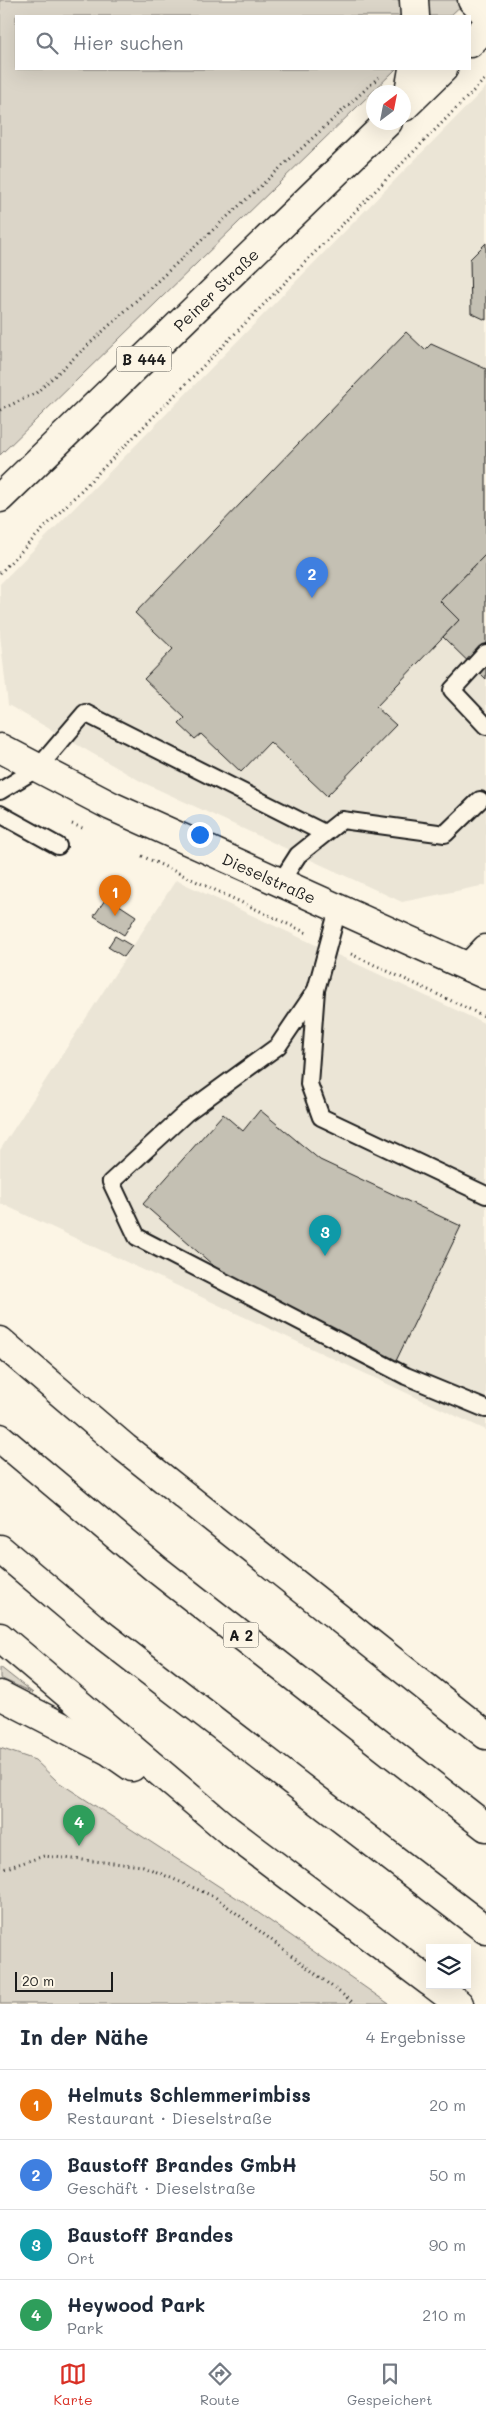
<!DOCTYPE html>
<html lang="de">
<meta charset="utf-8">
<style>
:root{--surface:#fff;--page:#f2f2f3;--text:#1f2937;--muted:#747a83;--line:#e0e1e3;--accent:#d93025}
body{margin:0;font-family:Mali,sans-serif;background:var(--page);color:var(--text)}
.controls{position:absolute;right:15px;bottom:15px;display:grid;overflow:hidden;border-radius:0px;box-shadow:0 5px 20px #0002}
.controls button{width:45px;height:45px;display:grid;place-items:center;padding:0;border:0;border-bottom:1px solid var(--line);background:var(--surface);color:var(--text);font:25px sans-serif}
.compass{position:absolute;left:366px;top:85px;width:45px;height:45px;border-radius:50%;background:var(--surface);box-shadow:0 5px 20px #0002;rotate:32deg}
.scale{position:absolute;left:15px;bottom:12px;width:98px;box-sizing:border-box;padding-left:5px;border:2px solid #1c1c1c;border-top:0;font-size:14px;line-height:18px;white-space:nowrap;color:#1c1c1c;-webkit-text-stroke:4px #fcf5e5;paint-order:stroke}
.you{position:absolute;left:199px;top:834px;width:18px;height:18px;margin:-12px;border:4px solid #fff;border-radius:50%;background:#1a73e8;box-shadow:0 0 0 8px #1a73e833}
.badge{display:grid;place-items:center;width:32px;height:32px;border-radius:50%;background:var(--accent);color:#fff;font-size:16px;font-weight:700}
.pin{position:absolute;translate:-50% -41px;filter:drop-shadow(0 1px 2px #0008)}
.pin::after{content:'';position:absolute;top:26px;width:18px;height:15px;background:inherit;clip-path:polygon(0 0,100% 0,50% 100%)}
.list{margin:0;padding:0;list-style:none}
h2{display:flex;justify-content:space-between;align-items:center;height:65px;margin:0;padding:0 20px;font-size:21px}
h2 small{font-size:16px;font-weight:400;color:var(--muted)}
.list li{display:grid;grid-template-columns:32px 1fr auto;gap:15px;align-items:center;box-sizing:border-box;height:70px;padding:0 20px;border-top:1px solid var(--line)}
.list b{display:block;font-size:19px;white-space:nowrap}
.list p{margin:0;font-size:16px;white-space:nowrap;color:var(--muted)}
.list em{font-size:16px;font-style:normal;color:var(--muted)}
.icon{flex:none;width:28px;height:28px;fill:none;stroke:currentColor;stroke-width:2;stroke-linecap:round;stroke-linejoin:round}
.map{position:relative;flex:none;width:486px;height:2004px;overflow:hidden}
.search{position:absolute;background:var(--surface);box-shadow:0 5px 20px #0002;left:15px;right:15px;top:15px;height:55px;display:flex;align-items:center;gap:12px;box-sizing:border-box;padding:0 18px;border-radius:0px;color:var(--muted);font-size:19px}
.sheet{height:345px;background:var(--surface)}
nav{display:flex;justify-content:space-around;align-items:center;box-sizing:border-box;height:70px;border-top:1px solid var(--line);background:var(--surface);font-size:14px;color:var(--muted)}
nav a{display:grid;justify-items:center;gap:2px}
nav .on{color:var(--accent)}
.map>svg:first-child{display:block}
.built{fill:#ebe5d6}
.green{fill:#dbd5c8;stroke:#7c7872}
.building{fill:#c4c0b3;stroke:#1c1c1c}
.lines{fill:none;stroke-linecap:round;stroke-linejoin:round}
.lane-casing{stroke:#1c1c1c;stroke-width:20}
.street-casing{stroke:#1c1c1c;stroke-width:31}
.secondary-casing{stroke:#1c1c1c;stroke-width:31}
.primary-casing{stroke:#1c1c1c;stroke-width:31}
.highway-casing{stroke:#1c1c1c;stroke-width:31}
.path{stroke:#1c1c1c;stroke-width:3;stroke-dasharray:1 4;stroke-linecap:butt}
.lane{stroke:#fcf5e5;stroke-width:16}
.street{stroke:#fcf5e5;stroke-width:28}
.secondary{stroke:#fcf5e5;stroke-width:28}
.primary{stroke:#fcf5e5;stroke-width:28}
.highway{stroke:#fcf5e5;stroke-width:28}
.labels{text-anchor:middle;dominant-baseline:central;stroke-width:5;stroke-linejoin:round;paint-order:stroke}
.shield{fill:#fcf5e5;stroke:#5f5d58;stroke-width:1}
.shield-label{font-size:15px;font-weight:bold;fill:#1c1c1c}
.street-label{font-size:16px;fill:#1c1c1c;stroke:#fcf5e5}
</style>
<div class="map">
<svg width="486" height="2004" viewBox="0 0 486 2004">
<rect width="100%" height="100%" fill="#fcf5e5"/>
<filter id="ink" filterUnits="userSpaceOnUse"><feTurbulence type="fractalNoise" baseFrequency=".02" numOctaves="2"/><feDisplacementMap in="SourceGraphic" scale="10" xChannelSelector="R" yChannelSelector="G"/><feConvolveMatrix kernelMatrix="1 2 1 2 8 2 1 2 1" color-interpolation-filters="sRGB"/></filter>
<g filter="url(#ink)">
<g class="built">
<path d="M486 87V885L402 902 142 782 8 705 0 635V584Z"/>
<path d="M176 880 486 1024V1430L0 1203V1150Z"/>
</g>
<g class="green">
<path d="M0 0H467L450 16H16V69H396L0 455Z"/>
<path d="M0 1667 33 1693 0 1678Z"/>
<path d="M0 1748 35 1760 57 1781 240 1900 389 2004H0Z"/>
</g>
<g class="building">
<path d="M486 243V320L471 313 470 259Z"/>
<path d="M406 332 425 350 431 344 486 369V554L440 601 459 620 376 707 396 725 327 796 270 742 241 772 201 734 195 739 179 724 185 718 144 679 173 649 135 613Z"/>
<path d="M486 554V679L443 637 459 620 440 601Z"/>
<path d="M107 897 136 916 124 935 94 916Z"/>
<path d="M115 936 132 946 124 957 108 947Z"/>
<path d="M260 1110 320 1160 461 1226 395 1363 237 1286 143 1204 223 1114 243 1131Z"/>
</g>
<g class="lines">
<g class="lane-casing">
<g id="lane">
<path d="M486 653 452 690 486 726"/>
<path d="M0 791 38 768 85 713 324 833"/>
<path d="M0 814 58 846"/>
<path d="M280 883 298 855 342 820 445 834 480 800"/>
<path d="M338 909 316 990 309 1084 321 1117 486 1195"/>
<path d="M316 990 278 1046 186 1113 111 1182 137 1237 406 1376 486 1409"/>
</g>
</g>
<g class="street-casing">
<g id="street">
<path d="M414 0 415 16"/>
<path d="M472 0 486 14"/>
<path d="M407 103 413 69"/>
</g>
</g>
<g class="secondary-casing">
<g id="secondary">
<path id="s1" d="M0 748 111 806 486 975"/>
<path d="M469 967 486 949"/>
</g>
</g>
<g class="primary-casing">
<g id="primary">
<path d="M470 43 486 27"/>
<path d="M404 107 443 69"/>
<path id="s2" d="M0 498 388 122"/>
</g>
</g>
<g class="highway-casing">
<g id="highway">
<path d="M0 1341 125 1448 486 1735"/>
<path d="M0 1438 155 1568 486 1827"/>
<path d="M0 1549 95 1629 486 1930"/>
<path d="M0 1637 228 1830 430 1982"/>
<path d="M0 1695 109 1751 132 1767"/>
<path d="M434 1985 459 2004"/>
</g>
</g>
<g class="path">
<path d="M0 410 36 393 380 76"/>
<path d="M0 573 486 78"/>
<path d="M72 824 85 829"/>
<path d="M142 856 307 933"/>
<path d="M351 954 486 1017"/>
<path d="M0 1870 44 1856 143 1866 215 1897 355 2004"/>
</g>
<use href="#lane" class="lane"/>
<use href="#street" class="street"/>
<use href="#secondary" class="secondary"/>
<use href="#primary" class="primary"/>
<use href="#highway" class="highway"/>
</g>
</g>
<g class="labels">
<g class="shield">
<rect x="116.5" y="346.5" width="55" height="25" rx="4"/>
<rect x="223.5" y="1622.5" width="35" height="25" rx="4"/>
</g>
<g class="shield-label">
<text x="144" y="359">B 444</text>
<text x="241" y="1635">A 2</text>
</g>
<g class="street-label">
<text stroke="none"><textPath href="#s2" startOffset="300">Peiner Straße</textPath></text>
<text stroke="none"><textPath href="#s1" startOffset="299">Dieselstraße</textPath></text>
</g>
</g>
</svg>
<div class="controls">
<button><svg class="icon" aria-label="layers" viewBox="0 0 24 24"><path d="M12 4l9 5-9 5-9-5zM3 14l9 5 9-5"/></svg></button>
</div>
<svg class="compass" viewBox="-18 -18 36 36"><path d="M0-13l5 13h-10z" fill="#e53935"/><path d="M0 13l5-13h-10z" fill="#747a83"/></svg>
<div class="scale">20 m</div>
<div class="you"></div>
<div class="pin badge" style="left:115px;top:916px;background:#e8710a">1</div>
<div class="pin badge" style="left:312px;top:598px;background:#3f7fe0">2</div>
<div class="pin badge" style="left:325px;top:1256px;background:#0f9aa8">3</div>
<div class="pin badge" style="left:79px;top:1846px;background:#2e9e5b">4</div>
<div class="search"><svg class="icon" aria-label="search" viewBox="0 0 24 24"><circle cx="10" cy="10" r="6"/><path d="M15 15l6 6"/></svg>Hier suchen</div>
</div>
<section class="sheet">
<h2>In der Nähe<small>4 Ergebnisse</small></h2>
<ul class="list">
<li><span class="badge" style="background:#e8710a">1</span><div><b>Helmuts Schlemmerimbiss</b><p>Restaurant · Dieselstraße</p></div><em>20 m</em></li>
<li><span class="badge" style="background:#3f7fe0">2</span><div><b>Baustoff Brandes GmbH</b><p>Geschäft · Dieselstraße</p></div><em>50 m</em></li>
<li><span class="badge" style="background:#0f9aa8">3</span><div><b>Baustoff Brandes</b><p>Ort</p></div><em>90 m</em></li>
<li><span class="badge" style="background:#2e9e5b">4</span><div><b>Heywood Park</b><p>Park</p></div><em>210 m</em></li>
</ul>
</section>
<nav>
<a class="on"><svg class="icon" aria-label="map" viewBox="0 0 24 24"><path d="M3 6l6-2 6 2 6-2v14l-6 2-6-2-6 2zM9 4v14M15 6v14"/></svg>Karte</a>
<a><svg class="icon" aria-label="directions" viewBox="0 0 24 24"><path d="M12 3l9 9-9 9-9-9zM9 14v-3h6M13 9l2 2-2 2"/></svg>Route</a>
<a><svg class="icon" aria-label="saved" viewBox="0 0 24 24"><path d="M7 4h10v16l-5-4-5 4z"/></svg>Gespeichert</a>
</nav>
